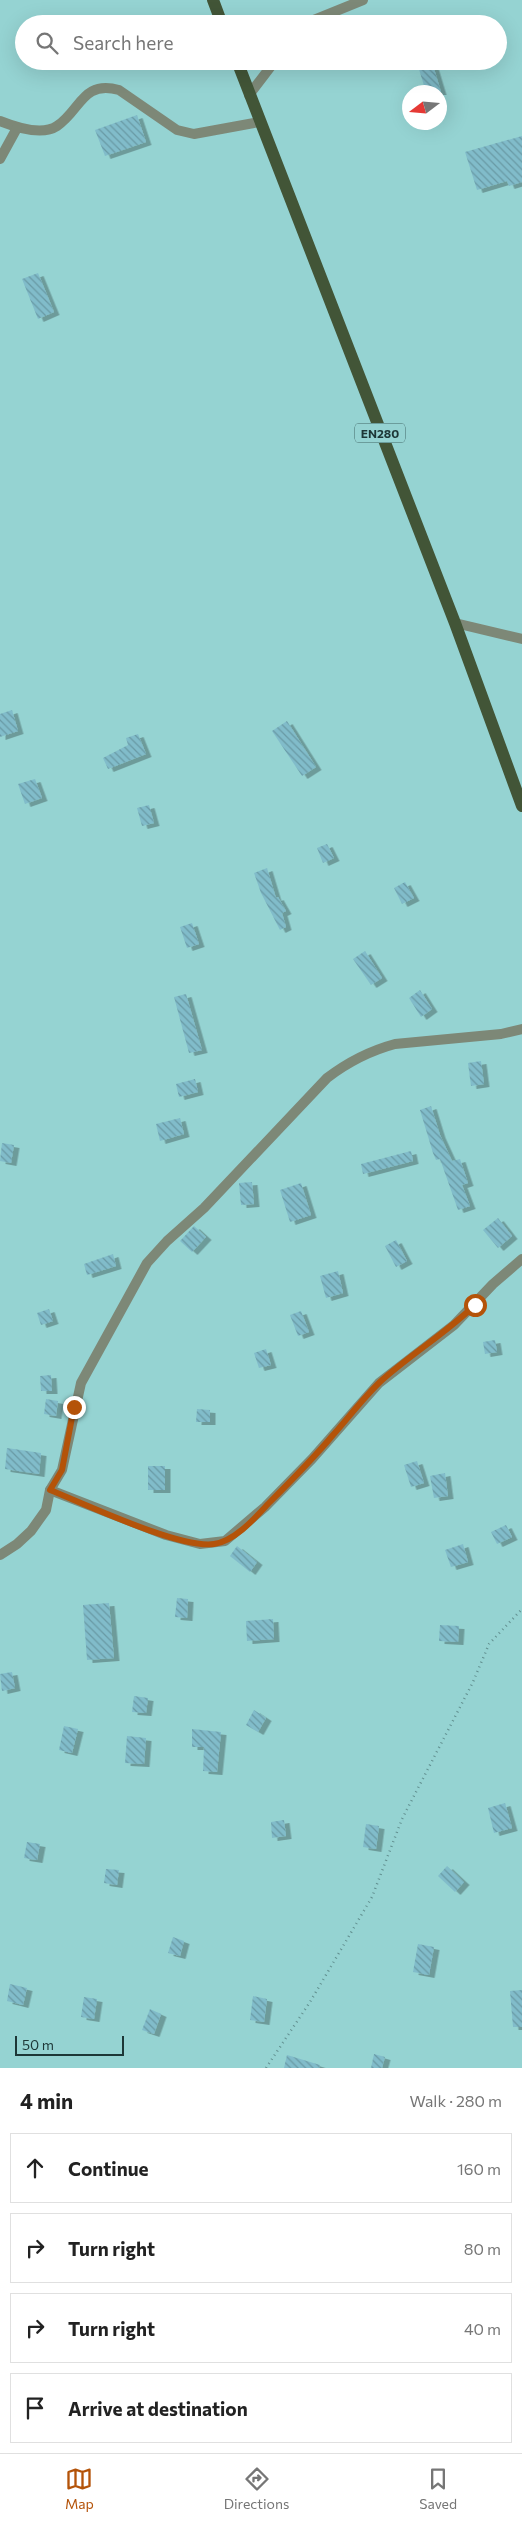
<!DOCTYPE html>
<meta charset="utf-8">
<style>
:root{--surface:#fff;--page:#f6f6f6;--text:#222;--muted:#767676;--line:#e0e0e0;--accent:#b45309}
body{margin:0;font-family:Commissioner,sans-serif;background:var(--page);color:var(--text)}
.compass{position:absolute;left:402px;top:85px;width:45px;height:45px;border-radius:50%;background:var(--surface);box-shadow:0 5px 20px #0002;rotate:254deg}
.scale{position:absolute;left:15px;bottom:12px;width:109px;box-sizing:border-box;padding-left:5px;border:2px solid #1d3737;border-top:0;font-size:14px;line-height:18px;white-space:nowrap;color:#1d3737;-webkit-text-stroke:4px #95d3d2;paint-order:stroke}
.stop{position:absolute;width:15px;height:15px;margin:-11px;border:4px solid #b45309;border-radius:50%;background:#fff}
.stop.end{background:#b45309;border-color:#fff;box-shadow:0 1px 5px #0008}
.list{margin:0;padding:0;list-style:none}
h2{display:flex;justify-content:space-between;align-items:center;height:65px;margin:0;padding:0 20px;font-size:21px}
h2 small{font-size:16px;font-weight:400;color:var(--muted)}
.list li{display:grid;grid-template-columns:32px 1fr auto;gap:15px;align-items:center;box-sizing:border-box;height:70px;margin:0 10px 10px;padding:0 10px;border:1px solid var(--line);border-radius:0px}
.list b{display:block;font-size:19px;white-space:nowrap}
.list em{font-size:16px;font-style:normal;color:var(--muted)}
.icon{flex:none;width:28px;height:28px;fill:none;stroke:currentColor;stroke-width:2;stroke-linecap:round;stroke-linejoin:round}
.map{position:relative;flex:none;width:522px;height:2068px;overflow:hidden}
.search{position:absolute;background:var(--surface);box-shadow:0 5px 20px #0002;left:15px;right:15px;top:15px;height:55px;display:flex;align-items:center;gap:12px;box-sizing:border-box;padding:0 18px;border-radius:28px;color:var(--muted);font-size:19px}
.sheet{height:385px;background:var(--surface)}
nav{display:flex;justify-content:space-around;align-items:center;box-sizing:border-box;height:70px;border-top:1px solid var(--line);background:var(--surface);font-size:14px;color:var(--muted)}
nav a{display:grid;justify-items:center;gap:2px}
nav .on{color:var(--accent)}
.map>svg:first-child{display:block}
.building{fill:url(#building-back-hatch);filter:url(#shadow)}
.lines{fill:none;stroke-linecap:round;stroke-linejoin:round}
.path{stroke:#629090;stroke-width:2.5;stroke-dasharray:1 4;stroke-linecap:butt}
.street{stroke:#7d8877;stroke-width:10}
.primary{stroke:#425537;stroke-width:12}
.route{stroke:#b45309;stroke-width:6}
.labels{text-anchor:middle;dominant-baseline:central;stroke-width:4.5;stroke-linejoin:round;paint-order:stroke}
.shield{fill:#95d3d2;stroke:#416666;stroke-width:1}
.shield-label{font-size:12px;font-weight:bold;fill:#1d3737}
</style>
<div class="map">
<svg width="522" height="2068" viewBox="0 0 522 2068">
<defs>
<pattern id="building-back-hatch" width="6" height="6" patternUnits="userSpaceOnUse" patternTransform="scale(1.25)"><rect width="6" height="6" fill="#81bcca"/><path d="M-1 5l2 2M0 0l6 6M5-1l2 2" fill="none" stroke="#699aa5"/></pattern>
<filter id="shadow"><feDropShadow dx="5.5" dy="3" stdDeviation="0" flood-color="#0004"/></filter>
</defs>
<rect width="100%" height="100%" fill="#95d3d2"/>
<g class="building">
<path d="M432 62 441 92H426L418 66Z"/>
<path d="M137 115 146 142 105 156 95 130Z"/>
<path d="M522 136V182L509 186 507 181 477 190 465 152Z"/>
<path d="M38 273 54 312 38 319 22 279Z"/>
<path d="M12 710 18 731 0 737V714Z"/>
<path d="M287 721 316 767 302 776 272 731Z"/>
<path d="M138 734 146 754 108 769 103 758 128 745 126 738Z"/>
<path d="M35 779 42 798 25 804 18 784Z"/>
<path d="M149 805 154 823 142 826 137 808Z"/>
<path d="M327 844 334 858 323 863 317 848Z"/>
<path d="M267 868 276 898 278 897 286 911 282 913 286 927 280 930 261 893 254 873Z"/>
<path d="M405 882 414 898 402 904 394 888Z"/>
<path d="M192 923 199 944 187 948 180 927Z"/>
<path d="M365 951 382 978 371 985 353 959Z"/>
<path d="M420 990 432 1009 421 1017 409 998Z"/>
<path d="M186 994 202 1050 189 1053 174 997Z"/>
<path d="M481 1061 484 1084 471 1086 468 1063Z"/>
<path d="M195 1079 198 1092 179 1097 176 1084Z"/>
<path d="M431 1106 440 1135 452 1161 460 1159 468 1183 462 1185 470 1206 458 1210 440 1159 436 1160 433 1153 420 1110Z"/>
<path d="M180 1118 184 1134 160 1141 156 1124Z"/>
<path d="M2 1143 14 1145 11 1163 0 1161Z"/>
<path d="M411 1151 413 1161 363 1174 361 1164Z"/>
<path d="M252 1182 254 1204 241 1205 239 1183Z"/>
<path d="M301 1183 311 1215 290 1222 280 1190Z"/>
<path d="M498 1218 512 1236 498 1248 483 1230Z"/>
<path d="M194 1226 206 1237 192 1252 180 1241Z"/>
<path d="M396 1240 407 1261 396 1267 385 1246Z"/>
<path d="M113 1254 116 1266 87 1275 84 1264Z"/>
<path d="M338 1271 343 1293 326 1298 320 1276Z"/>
<path d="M49 1309 53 1321 41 1325 37 1313Z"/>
<path d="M301 1311 309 1332 298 1336 290 1315Z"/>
<path d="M495 1340 497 1352 485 1354 483 1342Z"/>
<path d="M266 1349 271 1365 259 1368 254 1353Z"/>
<path d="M51 1375 52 1391H41L40 1376Z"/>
<path d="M46 1399 58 1401 56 1416 44 1414Z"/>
<path d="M197 1409 210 1410V1422H196Z"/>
<path d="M7 1448 41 1453 39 1474 5 1469Z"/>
<path d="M417 1461 424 1483 411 1487 404 1465Z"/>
<rect x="148" y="1466" width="17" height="24"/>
<path d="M445 1473 448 1496 434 1498 430 1476Z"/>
<path d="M506 1525 512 1537 497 1544 491 1532Z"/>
<path d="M463 1544 468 1562 451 1567 445 1550Z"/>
<path d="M237 1546 257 1562 250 1572 230 1556Z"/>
<path d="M177 1598 188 1599 187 1618 175 1617Z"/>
<path d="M109 1603 114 1658 87 1660 83 1605Z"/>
<path d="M273 1619 274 1639 247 1641 246 1621Z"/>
<path d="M440 1625 459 1626 458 1642 439 1641Z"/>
<path d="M12 1672 15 1688 2 1691 0 1674Z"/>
<path d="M134 1696 148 1698 146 1713 132 1712Z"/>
<path d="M254 1710 266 1718 258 1732 246 1725Z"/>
<path d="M64 1726 78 1729 72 1753 59 1750Z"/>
<path d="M192 1729 221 1732 217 1772 203 1771 204 1747H192Z"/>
<path d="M127 1736 146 1738 144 1764 125 1763Z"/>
<path d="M505 1803 512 1828 494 1833 488 1808Z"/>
<path d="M284 1820 286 1836 272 1838 271 1822Z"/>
<path d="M366 1824 379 1826 376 1849 363 1847Z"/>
<path d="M27 1842 40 1844 37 1860 24 1858Z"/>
<path d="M447 1866 464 1882 455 1892 438 1876Z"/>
<path d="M106 1869 119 1870 117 1885 104 1883Z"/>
<path d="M173 1937 184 1941 180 1956 168 1953Z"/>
<path d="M418 1944 434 1947 429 1975 413 1972Z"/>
<path d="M10 1984 27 1988 23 2005 7 2001Z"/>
<path d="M522 1990V2027H513L510 1991Z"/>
<path d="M253 1996 267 1999 264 2022 250 2020Z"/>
<path d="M84 1997 97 1999 94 2019 81 2017Z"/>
<path d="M150 2009 161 2014 154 2034 142 2030Z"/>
<path d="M374 2054 385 2057 382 2068H371Z"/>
<path d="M287 2055 320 2065 319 2068H284Z"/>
</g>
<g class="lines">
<path class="path" d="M266 2068 310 2002 372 1897 402 1819 473 1682 489 1644 522 1609"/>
<g class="street">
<path d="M304 24 363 0"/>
<path d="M249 95 275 61"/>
<path d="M0 121C15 127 42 136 57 126 81 110 82 80 119 90L177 130 194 134 259 122"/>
<path d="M0 159 17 128"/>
<path d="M455 623 522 639"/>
<path d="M50 1490 166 1535 200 1544 225 1541 265 1507 312 1459 379 1383 454 1325 493 1284 522 1259"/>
<path d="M0 1555 17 1544 31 1531 46 1510 50 1490 62 1470 81 1383 147 1263 167 1241 204 1208 327 1078C348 1062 369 1051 395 1044L501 1034 522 1029"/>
</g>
<g class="primary">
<path d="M213 0 222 24"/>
<path d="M237 61 455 623 522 806"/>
</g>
</g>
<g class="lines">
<path class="route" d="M74 1407 62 1470 50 1490C85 1504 180 1549 214 1544 235 1541 255 1518 268 1504 291 1481 313 1459 333 1435 349 1417 364 1397 381 1381 411 1354 446 1333 475 1305"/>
</g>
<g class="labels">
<rect class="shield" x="355" y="423.5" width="50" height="19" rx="4"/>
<g class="shield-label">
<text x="380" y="433">EN280</text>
</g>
</g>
</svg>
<svg class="compass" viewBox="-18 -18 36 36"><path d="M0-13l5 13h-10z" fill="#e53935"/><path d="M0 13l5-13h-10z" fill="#767676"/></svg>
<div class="scale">50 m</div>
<div class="stop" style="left:475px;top:1305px"></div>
<div class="stop end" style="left:74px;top:1407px"></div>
<div class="search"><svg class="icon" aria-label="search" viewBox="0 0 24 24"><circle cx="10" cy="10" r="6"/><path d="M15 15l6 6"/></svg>Search here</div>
</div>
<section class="sheet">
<h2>4 min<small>Walk · 280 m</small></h2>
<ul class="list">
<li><svg class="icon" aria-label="ahead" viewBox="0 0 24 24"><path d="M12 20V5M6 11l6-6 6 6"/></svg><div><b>Continue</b></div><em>160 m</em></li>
<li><svg class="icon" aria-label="right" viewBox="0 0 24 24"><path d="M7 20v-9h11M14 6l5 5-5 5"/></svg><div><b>Turn right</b></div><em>80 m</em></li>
<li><svg class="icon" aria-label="right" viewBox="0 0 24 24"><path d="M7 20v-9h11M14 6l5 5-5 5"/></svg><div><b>Turn right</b></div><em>40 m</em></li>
<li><svg class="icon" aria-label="arrive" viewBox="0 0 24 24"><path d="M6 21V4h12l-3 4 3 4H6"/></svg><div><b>Arrive at destination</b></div></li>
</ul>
</section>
<nav>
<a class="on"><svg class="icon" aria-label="map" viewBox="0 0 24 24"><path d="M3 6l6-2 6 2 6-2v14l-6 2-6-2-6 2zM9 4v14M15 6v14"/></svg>Map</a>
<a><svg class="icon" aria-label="directions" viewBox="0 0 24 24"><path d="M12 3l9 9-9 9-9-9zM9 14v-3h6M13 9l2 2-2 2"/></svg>Directions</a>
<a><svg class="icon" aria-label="saved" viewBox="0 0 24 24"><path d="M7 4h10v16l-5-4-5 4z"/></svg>Saved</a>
</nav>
